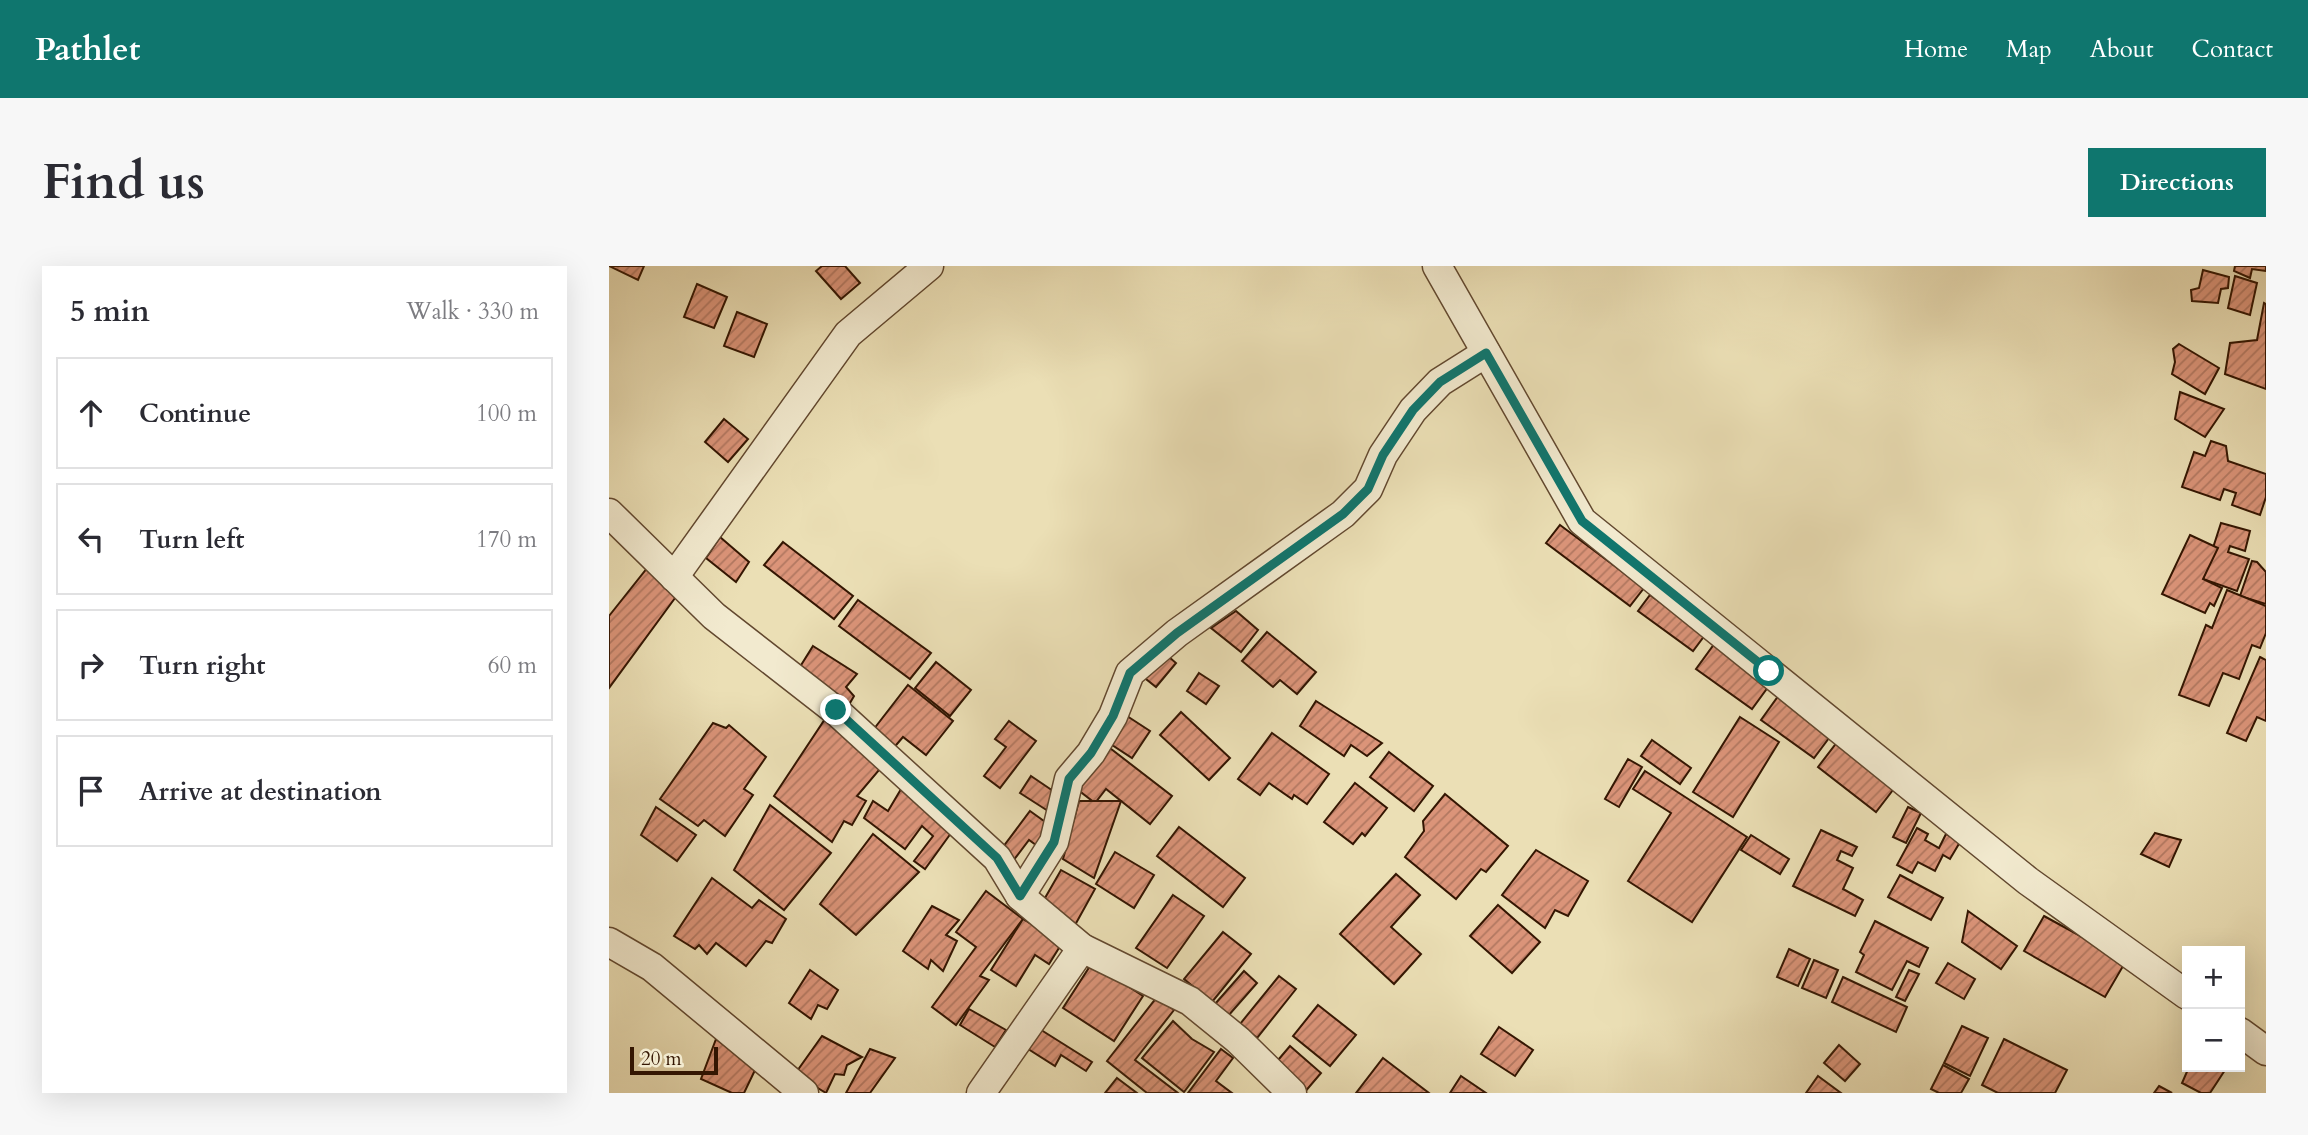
<!DOCTYPE html>
<meta charset="utf-8">
<style>
:root{--surface:#fff;--page:#f7f7f7;--text:#2b2b33;--muted:#7c7c81;--line:#e1e1e2;--accent:#0f766e}
body{margin:0;font-family:Cardo,serif;background:var(--page);color:var(--text)}
.controls{position:absolute;right:21px;bottom:21px;display:grid;overflow:hidden;border-radius:0px;box-shadow:0 7px 28px #0002}
.controls button{width:63px;height:63px;display:grid;place-items:center;padding:0;border:0;border-bottom:2px solid var(--line);background:var(--surface);color:var(--text);font:35px sans-serif}
.scale{position:absolute;left:21px;bottom:18px;width:88px;box-sizing:border-box;padding-left:7px;border:4px solid #341602;border-top:0;font-size:19px;line-height:24px;white-space:nowrap;color:#341602;-webkit-text-stroke:5px #f2eacf;paint-order:stroke}
.stop{position:absolute;width:21px;height:21px;margin:-16px;border:5px solid #0f766e;border-radius:50%;background:#fff}
.stop.end{background:#0f766e;border-color:#fff;box-shadow:0 2px 7px #0008}
.list{margin:0;padding:0;list-style:none}
h2{display:flex;justify-content:space-between;align-items:center;height:91px;margin:0;padding:0 28px;font-size:30px}
h2 small{font-size:23px;font-weight:400;color:var(--muted)}
.list li{display:grid;grid-template-columns:46px 1fr auto;gap:21px;align-items:center;box-sizing:border-box;height:112px;margin:0 14px 14px;padding:0 14px;border:2px solid var(--line);border-radius:0px}
.list b{display:block;font-size:26px;white-space:nowrap}
.list em{font-size:23px;font-style:normal;color:var(--muted)}
.icon{flex:none;width:38px;height:38px;fill:none;stroke:currentColor;stroke-width:2;stroke-linecap:round;stroke-linejoin:round}
.map{position:relative;flex:none;width:1657px;height:827px;overflow:hidden;border-radius:0px}
header{display:flex;align-items:center;gap:42px;box-sizing:border-box;height:98px;padding:0 35px;background:var(--accent);color:#fff}
header strong{font-size:33px}
nav{display:flex;gap:38px;margin-inline-start:auto;font-size:24px}
.intro{display:flex;align-items:center;justify-content:space-between;box-sizing:border-box;height:168px;padding:0 42px}
h1{margin:0;font-size:49px}
.button{padding:18px 32px;border-radius:0px;background:var(--accent);color:#fff;font-size:24px;font-weight:700}
main{display:flex;gap:42px;padding:0 42px}
aside{flex:1;background:var(--surface);border-radius:0px;box-shadow:0 7px 28px #0002}
.map>svg:first-child{display:block}
.building{fill:url(#building-hatch);stroke:#341602;stroke-width:2}
.lines{fill:none;stroke-linecap:round;stroke-linejoin:round}
.street-casing{stroke:#62482f;stroke-width:31}
.street{stroke:#f2eacf;stroke-width:28}
.route{stroke:#0f766e;stroke-width:9}
</style>
<header>
<strong>Pathlet</strong>
<nav><a>Home</a><a>Map</a><a>About</a><a>Contact</a></nav>
</header>
<div class="intro"><h1>Find us</h1><a class="button">Directions</a></div>
<main>
<aside>
<h2>5 min<small>Walk · 330 m</small></h2>
<ul class="list">
<li><svg class="icon" aria-label="ahead" viewBox="0 0 24 24"><path d="M12 20V5M6 11l6-6 6 6"/></svg><div><b>Continue</b></div><em>100 m</em></li>
<li><svg class="icon" aria-label="left" viewBox="0 0 24 24"><path d="M17 20v-9H6M10 6l-5 5 5 5"/></svg><div><b>Turn left</b></div><em>170 m</em></li>
<li><svg class="icon" aria-label="right" viewBox="0 0 24 24"><path d="M7 20v-9h11M14 6l5 5-5 5"/></svg><div><b>Turn right</b></div><em>60 m</em></li>
<li><svg class="icon" aria-label="arrive" viewBox="0 0 24 24"><path d="M6 21V4h12l-3 4 3 4H6"/></svg><div><b>Arrive at destination</b></div></li>
</ul>
</aside>
<div class="map">
<svg width="1657" height="827" viewBox="0 0 1657 827">
<defs>
<pattern id="building-hatch" width="6" height="6" patternUnits="userSpaceOnUse" patternTransform="scale(1.75)"><rect width="6" height="6" fill="#db9479"/><path d="M-1 1l2-2M0 6l6-6M5 7l2-2" fill="none" stroke="#b27861"/></pattern>
</defs>
<rect width="100%" height="100%" fill="#ebdfb5"/>
<filter id="stains"><feTurbulence type="fractalNoise" baseFrequency=".00286" numOctaves="4"/><feColorMatrix values="0 0 0 0 .2 0 0 0 0 .09 0 0 0 0 .02 0 0 0 .5 -.17"/></filter>
<radialGradient id="worn" r=".72"><stop offset=".6" stop-color="#630" stop-opacity="0"/><stop offset="1" stop-color="#630" stop-opacity=".3"/></radialGradient>
<g class="building">
<path d="M0 0H35L29 14Z"/>
<path d="M213 0H236L251 17 232 33 207 5Z"/>
<path d="M1626 0H1657V5L1643 3 1641 12 1625 5Z"/>
<path d="M1594 4 1620 11 1619 22 1612 23 1609 37 1583 35 1582 24 1590 22Z"/>
<path d="M1626 10 1648 17 1641 49 1619 42Z"/>
<path d="M88 18 118 31 105 62 75 51Z"/>
<path d="M1655 37 1657 38V123L1616 108 1621 77 1648 74Z"/>
<path d="M128 46 158 58 145 91 115 80Z"/>
<path d="M1570 78 1610 102 1596 128 1563 108 1566 96 1564 83Z"/>
<path d="M1571 126 1615 143 1596 171 1566 153Z"/>
<path d="M115 153 139 173 119 196 96 176Z"/>
<path d="M1602 175 1617 180 1619 195 1657 208V231L1651 249 1623 239 1627 227 1615 223 1611 234 1573 221 1585 186 1596 190Z"/>
<path d="M1612 257 1641 265 1636 285 1621 280 1619 286 1640 293 1628 325 1594 313Z"/>
<path d="M951 259 1035 322 1021 340 937 277Z"/>
<path d="M1581 269 1609 282 1594 313 1613 322 1605 340 1601 337 1596 347 1553 328Z"/>
<path d="M111 271 140 296 127 316 97 292Z"/>
<path d="M174 276 244 330 225 353 155 299Z"/>
<path d="M1643 295 1648 296 1657 306V338L1631 330Z"/>
<path d="M39 301 69 328 0 422V350Z"/>
<path d="M1618 324 1657 340V367L1651 382 1643 379 1630 413 1614 407 1600 440 1570 429 1597 359 1603 362Z"/>
<path d="M1041 329 1096 369 1084 385 1029 345Z"/>
<path d="M249 334 322 387 301 413 230 360Z"/>
<path d="M627 345 649 364 632 386 602 362Z"/>
<path d="M658 366 707 406 688 428 671 414 664 421 633 395Z"/>
<path d="M1106 377 1162 417 1143 443 1087 403Z"/>
<path d="M204 380 248 408 237 421 245 430 238 442 189 404Z"/>
<path d="M560 391 567 397 547 421 532 409Z"/>
<path d="M1651 391 1657 394V455L1648 451 1637 475 1618 467Z"/>
<path d="M327 396 362 424 341 450 306 422Z"/>
<path d="M590 407 610 420 597 438 578 425Z"/>
<path d="M299 419 344 455 317 489 294 471 282 485 261 468Z"/>
<path d="M1170 429 1223 468 1205 492 1152 454Z"/>
<path d="M707 435 773 477 758 490 742 479 735 490 691 460Z"/>
<path d="M572 446 621 492 600 514 551 469Z"/>
<path d="M518 450 541 465 523 492 500 477Z"/>
<path d="M1131 451 1170 476 1124 551 1084 526Z"/>
<path d="M216 453 276 497 248 530 257 535 243 559 235 555 223 576 165 530Z"/>
<path d="M400 455 427 475 391 522 375 510 397 481 386 473Z"/>
<path d="M104 457 117 462 120 459 157 491 135 523 144 529 116 570 95 554 89 560 51 533Z"/>
<path d="M663 467 720 508 698 538 685 529 683 533 660 517 651 529 629 513Z"/>
<path d="M1043 474 1082 502 1071 518 1032 490Z"/>
<path d="M1229 475 1287 520 1267 546 1209 501Z"/>
<path d="M497 479 563 530 541 558 497 523 486 537 464 520Z"/>
<path d="M780 486 824 520 805 545 761 511Z"/>
<path d="M1019 493 1033 501 1010 541 996 533Z"/>
<path d="M1036 505 1138 571 1083 656 1019 615 1062 547 1024 523Z"/>
<path d="M422 510 450 529 439 545 411 527Z"/>
<path d="M746 517 778 542 756 570 753 567 744 578 715 556Z"/>
<path d="M295 518 345 563 316 603 305 595 324 570 313 560 296 583 255 552 264 535 279 545Z"/>
<path d="M836 528 899 580 877 606 872 603 847 633 796 591 815 565 814 555Z"/>
<path d="M470 535H512L485 612 454 593Z"/>
<path d="M161 539 222 587 175 644 125 604Z"/>
<path d="M47 541 87 569 68 595 32 569Z"/>
<path d="M1299 541 1312 547 1297 577 1284 571Z"/>
<path d="M421 545 446 563 431 582 420 574 404 595 391 585Z"/>
<path d="M570 561 636 612 614 641 548 590Z"/>
<path d="M1308 562 1319 568 1316 574 1330 582 1337 568 1351 576 1341 593 1334 589 1326 605 1309 596 1303 607 1288 599Z"/>
<path d="M1212 564 1248 581 1243 590 1232 585 1228 594 1244 602 1234 623 1254 634 1246 650 1184 620Z"/>
<path d="M1546 567 1572 574 1560 601 1532 588Z"/>
<path d="M264 568 310 606 247 669 211 638Z"/>
<path d="M1142 569 1180 593 1171 608 1132 584Z"/>
<path d="M927 584 979 615 959 650 946 644 936 662 893 629Z"/>
<path d="M506 586 545 609 525 642 487 618Z"/>
<path d="M452 604 486 623 466 659 432 639Z"/>
<path d="M787 608 811 629 782 661 812 688 785 718 731 668Z"/>
<path d="M1291 609 1334 632 1322 654 1279 631Z"/>
<path d="M103 612 143 642 150 634 177 653 163 677 157 675 137 700 107 677 98 688 90 679 86 683 65 670Z"/>
<path d="M377 625 414 653 371 710 380 714 347 759 323 741 367 681 347 666Z"/>
<path d="M564 629 595 650 558 702 527 682Z"/>
<path d="M889 639 931 676 903 707 861 670Z"/>
<path d="M323 640 350 654 337 669 348 675 334 705 322 694 319 703 294 685Z"/>
<path d="M1359 645 1408 680 1392 703 1353 676Z"/>
<path d="M1435 650 1517 695 1496 731 1415 685Z"/>
<path d="M414 653 453 677 440 698 426 689 407 720 382 704Z"/>
<path d="M1266 655 1319 682 1310 701 1298 695 1283 724 1247 706 1255 689 1251 686Z"/>
<path d="M614 666 642 688 603 736 575 713Z"/>
<path d="M1180 683 1201 693 1189 720 1168 711Z"/>
<path d="M1205 694 1229 704 1217 732 1193 722Z"/>
<path d="M483 697 534 730 505 775 454 742Z"/>
<path d="M1339 697 1366 713 1355 733 1327 717Z"/>
<path d="M201 704 229 724 218 743 209 739 202 753 180 737Z"/>
<path d="M1300 704 1310 708 1296 735 1287 731Z"/>
<path d="M635 705 648 717 619 750 606 738Z"/>
<path d="M670 710 687 723 648 772 631 758Z"/>
<path d="M1234 711 1298 741 1287 766 1223 736Z"/>
<path d="M548 731 565 744 526 794 569 827H538L498 795Z"/>
<path d="M709 739 747 769 721 800 684 770Z"/>
<path d="M360 743 397 764 386 781 351 759Z"/>
<path d="M564 755 583 773 605 786 575 826 533 792Z"/>
<path d="M1353 760 1379 772 1361 810 1335 797Z"/>
<path d="M890 761 924 784 906 810 872 788Z"/>
<path d="M429 762 483 796 477 805 452 789 446 800 416 781Z"/>
<path d="M213 770 253 791 238 799 235 809 226 808 217 827 186 808Z"/>
<path d="M107 773 147 802 135 827H123L92 813Z"/>
<path d="M1395 773 1458 804 1446 827H1389L1373 819Z"/>
<path d="M1230 779 1251 798 1236 815 1215 797Z"/>
<path d="M681 780 712 807 695 827 664 800Z"/>
<path d="M261 783 286 792 261 827H237Z"/>
<path d="M612 783 624 792 607 815 623 827H579Z"/>
<path d="M774 792 820 827H747Z"/>
<path d="M1334 799 1360 813 1352 827H1330L1322 823Z"/>
<path d="M1580 801H1618L1601 827H1592L1573 817Z"/>
<path d="M852 810 877 827H841Z"/>
<path d="M1209 810 1232 827H1197Z"/>
<path d="M508 812 528 827H496Z"/>
<path d="M1550 820 1563 827H1545Z"/>
</g>
<g class="lines">
<g class="street-casing">
<g id="street">
<path d="M828 0 973 255 1419 615 1578 729"/>
<path d="M0 247 105 350 227 445 388 592 411 630 473 682 581 735 629 774 683 827"/>
<path d="M65 311 239 68 320 0"/>
<path d="M411 630 445 576 460 513 482 487 504 450 521 407 568 367 734 248 759 223 774 189 804 144 831 116 877 87"/>
<path d="M0 676 43 701 195 827"/>
<path d="M1631 766 1657 785"/>
<path d="M372 827 473 682"/>
</g>
</g>
<use href="#street" class="street"/>
</g>
<g class="lines">
<path class="route" d="M227 444 388 592 411 630 445 576 460 513 482 487 504 450 521 407 568 367 734 248 759 223 774 189 804 144 831 116 877 87 973 255 1160 405"/>
</g>
<rect width="100%" height="100%" filter="url(#stains)"/>
<rect width="100%" height="100%" fill="url(#worn)"/>
</svg>
<div class="controls">
<button>+</button>
<button>−</button>
</div>
<div class="scale">20 m</div>
<div class="stop" style="left:1160px;top:405px"></div>
<div class="stop end" style="left:227px;top:444px"></div>
</div>
</main>
